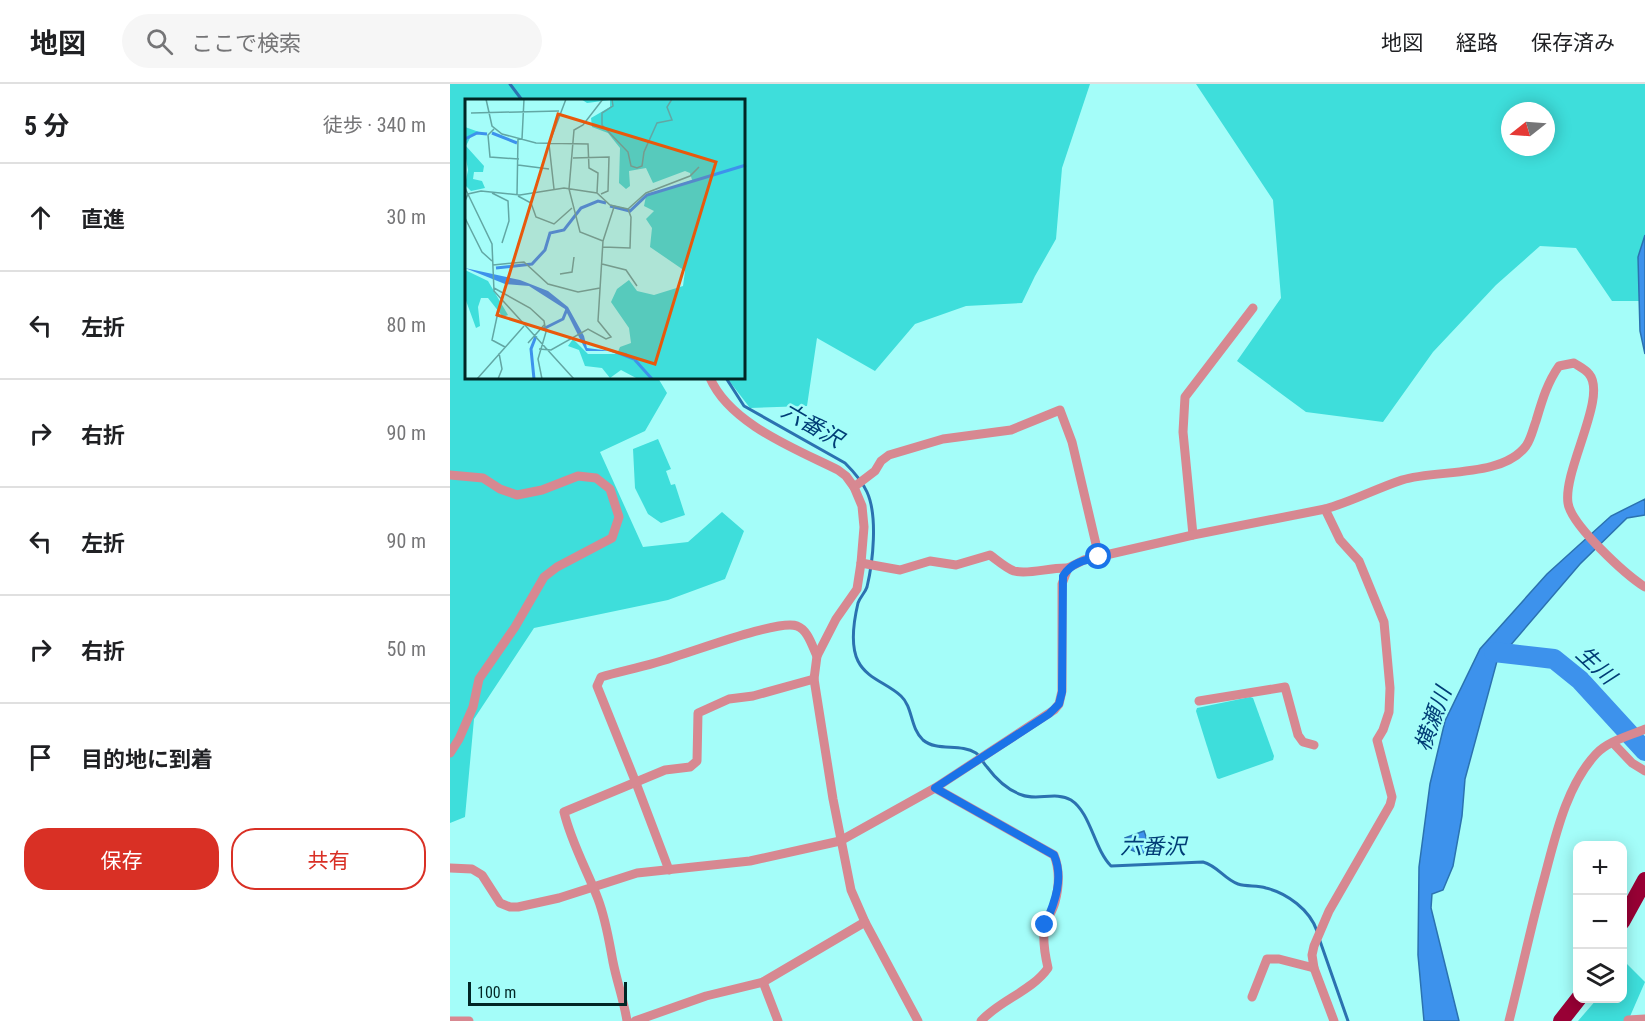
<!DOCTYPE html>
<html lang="ja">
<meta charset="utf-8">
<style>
:root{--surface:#fff;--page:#f6f6f6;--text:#202124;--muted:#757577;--line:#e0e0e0;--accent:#d93025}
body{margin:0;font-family:"Roboto Condensed","Noto Sans JP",sans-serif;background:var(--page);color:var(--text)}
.controls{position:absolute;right:18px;bottom:18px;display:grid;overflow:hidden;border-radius:12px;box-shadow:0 3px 15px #0003}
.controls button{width:54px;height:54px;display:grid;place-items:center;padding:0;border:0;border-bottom:2px solid var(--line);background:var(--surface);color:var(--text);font:30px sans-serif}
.compass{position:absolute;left:1051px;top:18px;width:54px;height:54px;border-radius:50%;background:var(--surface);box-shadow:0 3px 15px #0003;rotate:253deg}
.scale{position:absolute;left:18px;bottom:15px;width:159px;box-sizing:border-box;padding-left:6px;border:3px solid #002625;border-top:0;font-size:16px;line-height:21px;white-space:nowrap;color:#002625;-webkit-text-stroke:4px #a4fdf9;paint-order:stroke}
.stop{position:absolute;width:18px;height:18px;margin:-14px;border:4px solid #1a73e8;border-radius:50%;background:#fff}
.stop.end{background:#1a73e8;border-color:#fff;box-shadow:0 2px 6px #0008}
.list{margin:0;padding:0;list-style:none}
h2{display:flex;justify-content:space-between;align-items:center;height:78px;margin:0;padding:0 24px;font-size:26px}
h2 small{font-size:20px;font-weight:400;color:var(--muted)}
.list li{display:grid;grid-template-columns:39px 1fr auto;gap:18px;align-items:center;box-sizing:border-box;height:108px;padding:0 24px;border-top:2px solid var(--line)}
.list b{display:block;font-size:22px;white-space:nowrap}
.list em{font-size:20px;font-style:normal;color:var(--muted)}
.actions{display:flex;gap:12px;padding:18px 24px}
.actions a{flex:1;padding:14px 0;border:2px solid var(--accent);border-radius:24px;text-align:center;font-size:21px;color:var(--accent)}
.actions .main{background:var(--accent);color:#fff}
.icon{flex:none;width:33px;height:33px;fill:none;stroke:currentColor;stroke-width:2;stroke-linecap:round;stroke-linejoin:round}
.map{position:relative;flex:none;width:1195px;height:937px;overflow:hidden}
header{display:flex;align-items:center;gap:36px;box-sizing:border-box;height:84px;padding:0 30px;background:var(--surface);border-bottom:2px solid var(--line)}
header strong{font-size:28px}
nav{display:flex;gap:33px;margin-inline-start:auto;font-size:21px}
.search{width:420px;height:54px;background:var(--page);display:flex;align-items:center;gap:15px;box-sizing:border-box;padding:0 21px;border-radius:33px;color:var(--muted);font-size:22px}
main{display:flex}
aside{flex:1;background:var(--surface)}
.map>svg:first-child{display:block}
.green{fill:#3ededb;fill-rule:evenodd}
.water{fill:#3d92ec;stroke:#2b72b0;stroke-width:1.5}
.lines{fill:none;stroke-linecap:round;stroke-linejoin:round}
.stream{stroke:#2b72b0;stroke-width:3}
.river{stroke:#3d92ec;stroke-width:20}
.street{stroke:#d78891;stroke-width:9}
.highway{stroke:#980035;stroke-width:16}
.route{stroke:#1a73e8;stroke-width:8}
.labels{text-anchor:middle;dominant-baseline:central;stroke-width:5;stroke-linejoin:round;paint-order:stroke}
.water-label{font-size:22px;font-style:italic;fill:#003d76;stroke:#a4fdf9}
.inset-river{fill:none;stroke:#3d92ec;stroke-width:3}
.inset-road{fill:none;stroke:#62a7a4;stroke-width:1.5}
.view{fill:#e8590c;fill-opacity:0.15;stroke:#e8590c;stroke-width:3}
.inset-edge{fill:none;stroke:#002625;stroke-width:3}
</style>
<header>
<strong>地図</strong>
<div class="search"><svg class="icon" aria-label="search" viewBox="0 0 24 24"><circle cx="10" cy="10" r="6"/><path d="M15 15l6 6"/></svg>ここで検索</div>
<nav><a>地図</a><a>経路</a><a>保存済み</a></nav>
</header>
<main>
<aside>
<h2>5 分<small>徒歩 · 340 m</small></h2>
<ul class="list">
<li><svg class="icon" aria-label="ahead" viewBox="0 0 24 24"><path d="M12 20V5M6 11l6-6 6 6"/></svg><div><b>直進</b></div><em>30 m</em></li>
<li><svg class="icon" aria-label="left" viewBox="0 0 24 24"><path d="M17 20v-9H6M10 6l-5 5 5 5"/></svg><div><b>左折</b></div><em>80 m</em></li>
<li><svg class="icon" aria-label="right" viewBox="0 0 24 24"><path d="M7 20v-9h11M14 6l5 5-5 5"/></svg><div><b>右折</b></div><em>90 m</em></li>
<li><svg class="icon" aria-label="left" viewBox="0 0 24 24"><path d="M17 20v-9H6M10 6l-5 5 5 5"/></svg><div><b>左折</b></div><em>90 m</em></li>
<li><svg class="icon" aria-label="right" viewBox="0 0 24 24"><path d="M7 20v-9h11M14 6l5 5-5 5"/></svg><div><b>右折</b></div><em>50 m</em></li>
<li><svg class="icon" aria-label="arrive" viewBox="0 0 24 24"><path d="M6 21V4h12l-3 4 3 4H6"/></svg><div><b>目的地に到着</b></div></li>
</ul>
<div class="actions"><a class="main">保存</a><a>共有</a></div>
</aside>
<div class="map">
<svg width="1195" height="937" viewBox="0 0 1195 937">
<rect width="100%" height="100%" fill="#a4fdf9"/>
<g class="green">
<path d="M0 0H640L612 84 606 155 585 192 572 219 516 222 465 240 425 287 367 254 357 322 300 324 277 294H294V16H16V294H208L217 309 195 347 150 368 193 463 238 458 272 428 294 447 275 495 218 516 84 544 24 635 15 733 0 739Z"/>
<path d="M746 0H1195V217H1162L1126 164 1090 162 1046 201 983 268 933 338 856 328 787 277 831 214 823 116ZM1060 27H1096V63H1060Z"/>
<path d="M208 355 221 385 216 387 221 401 225 400 235 431 211 439 198 430 185 404 183 365Z"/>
<path d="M800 613 803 614 824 672 823 676 769 695 767 694 746 627 747 624Z"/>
<path d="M1176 879 1195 898 1178 937H1128L1147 915 1172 914 1173 884Z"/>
</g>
<g class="water">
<path d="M1195 151V270L1190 247 1188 173Z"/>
<path d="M1195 415V431L1177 434 1130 480 1047 577 1015 695 1012 732 1003 782 993 806 982 810 981 824 1009 937H974L968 871 969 783 980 700 995 637 1030 565 1097 490 1161 432Z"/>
<path d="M694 747C697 754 697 759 700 766L691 770 681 766 675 754Z"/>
</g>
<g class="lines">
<g class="stream">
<path d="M60 0 72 16"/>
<path d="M276 294 294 322 395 379C404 388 412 397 417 408 428 432 423 478 417 503 415 509 410 513 408 519 404 536 400 561 408 577 417 595 437 599 451 612 463 623 460 644 473 656 487 668 510 659 526 669 530 672 533 679 537 683 546 695 557 706 572 711 587 717 606 707 621 716 641 729 644 765 661 782L753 778C768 782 774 795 788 800 797 803 807 801 816 804 837 809 860 826 867 847"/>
<path d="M870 857 898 937"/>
</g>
<path class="river" d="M1044 568 1104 575 1130 596 1195 667"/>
<g class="street">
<path d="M260 294C280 340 346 365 388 386L396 392 404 403 412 422 414 443 411 479 407 505 386 535 367 572 364 595 383 715 401 806 415 838 468 937"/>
<path d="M0 391 33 394 50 405 67 411 92 406 128 392 146 394 160 405 169 433 162 454 107 483 94 493 65 543 29 595 23 623 9 655 0 669"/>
<path d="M404 403 425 387 431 377 439 371 493 355 561 346 610 326 622 358 649 473"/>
<path d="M875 425 890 456 909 477 934 538 940 604 939 628 933 646 927 656 942 713 940 721 879 827 864 862 862 871 864 884 884 937"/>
<path d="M743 451 733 348 735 313 803 224"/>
<path d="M411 479 450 486 480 477 506 481 540 471C547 476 556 484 564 487 579 491 600 483 618 484"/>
<path d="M749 617 835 603 848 651 853 658 864 661"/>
<path d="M1163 659 1182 679 1195 687"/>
<path d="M485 704 604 771C610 786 609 803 605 818 603 826 598 833 595 841 592 854 595 871 598 884 582 907 550 916 531 937"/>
<path d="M0 784 22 785 32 791 50 819 60 823H68L109 814 187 789 300 777 390 757 485 704 604 626 609 620 612 607V500L618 484 634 476 743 451 875 425C901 418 925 405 952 396 987 385 1052 394 1076 362 1081 355 1083 345 1086 337 1092 317 1097 299 1109 282L1124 279C1128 282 1135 285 1139 290 1158 312 1113 386 1118 419 1121 441 1176 491 1195 503"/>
<path d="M219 786 186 699 147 602 151 593C176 586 202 581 227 572 248 566 330 535 347 542 358 546 362 562 367 572"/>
<path d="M313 898 328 937"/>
<path d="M802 913 817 875H829L864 884"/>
<path d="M1178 936 1195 935"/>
<path d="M0 937H19"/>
<path d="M177 937C174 917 167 898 163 878 159 857 156 836 148 815 137 786 121 758 114 728L215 686 240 683 247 677 248 629 279 615 303 612 364 595"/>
<path d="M185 937 256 912 313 898 415 838"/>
<path d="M1059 937C1071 890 1081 842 1094 795 1105 754 1116 702 1146 670 1158 657 1179 652 1195 645"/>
</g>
<g class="highway">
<path d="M1172 838 1195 796"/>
<path d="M1111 937 1129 914"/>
</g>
</g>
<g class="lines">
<path class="route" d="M595 841C605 818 614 794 604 771L485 704 599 630 609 620 612 608 613 492C621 479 634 476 649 473"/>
</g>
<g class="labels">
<g class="water-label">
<text transform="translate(362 341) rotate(30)">六番沢</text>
<text transform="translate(1146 581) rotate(43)">生川</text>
<text transform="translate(983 635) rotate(-70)">横瀬川</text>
<text x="703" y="762">六番沢</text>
</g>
</g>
<g transform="translate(15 15)">
<rect width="280" height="280" fill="#a4fdf9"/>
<path d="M116 0H280V280H173L156 271 145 279 137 269 120 267 114 251 103 247 108 240 123 255H152L155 248 166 244 164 229 146 203 152 190 164 181 172 192 189 196 218 187 220 172 185 148 187 129 181 120 189 112 179 107 181 97 227 81 225 74 220 72 188 84 181 69 164 72 165 87 161 90 154 84 155 49 143 34 127 28 126 19 145 8V1L122 4ZM0 24V28L14 33 6 37 1 47 19 67 18 73H9L8 80 17 82 20 89 6 92 0 86 3 71 0 54ZM0 171 23 182 43 216 38 218 23 199H16L13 208 15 227 11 229 0 199Z" fill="#3ededb"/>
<path d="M0 169 55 181 83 192 103 208 119 237 122 249 161 254 175 264 144 252H121L100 210 64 187 40 185Z" fill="#3d92ec"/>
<path class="inset-river" d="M27 34 52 44M0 40 12 34 22 35M145 107 165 112 182 96 281 66M31 169 67 165 80 151 85 134 99 131 116 109 133 102 141 104M78 230 98 220 102 210M170 261 187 280M69 280 66 250 71 237"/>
<path class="inset-road" d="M21 0 27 27 37 35 71 44 123 45 124 69 133 74 132 94M147 0 148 7 137 14V26L163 53 166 67 172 69 177 67 179 53 192 24 207 21 202 8 207 0M6 14 94 12M29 30 23 36 25 58 54 60M57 40 59 0M108 59 144 58 143 92 136 95M53 66 84 70M0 89 27 145 29 192 109 280M89 90 84 45 101 0M27 94 43 102 44 122 37 144M52 96 53 39M53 97 66 104 71 118 89 125 107 109M0 102 3 95 16 92 55 96 99 89 132 94 145 106 163 110 181 94 225 77 234 68M0 119 17 153 27 162M138 142 115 133 104 90 109 31 118 26 138 0M138 148 165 149 166 118 163 110M137 165 161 171 172 187M28 166 59 163 83 185 113 193 135 189M95 175 107 173 109 158M29 189 65 209 79 222 81 233 73 260 77 280M33 213 27 241 40 248M63 244 80 225M74 250 86 251 123 230 141 240 146 238 133 222 138 142 149 108M12 280 59 227M33 280 37 270 34 254"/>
<path class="view" d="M93 15 251 63 190 265 32 216Z"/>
<rect width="280" height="280" class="inset-edge"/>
</g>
</svg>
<div class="controls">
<button>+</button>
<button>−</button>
<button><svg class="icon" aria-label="layers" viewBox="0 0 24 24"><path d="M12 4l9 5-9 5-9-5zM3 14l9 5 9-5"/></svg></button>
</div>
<svg class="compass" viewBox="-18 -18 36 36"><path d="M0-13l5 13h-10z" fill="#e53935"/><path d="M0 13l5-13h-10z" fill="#757577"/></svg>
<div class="scale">100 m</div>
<div class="stop" style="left:649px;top:473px"></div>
<div class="stop end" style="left:595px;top:841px"></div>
</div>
</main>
